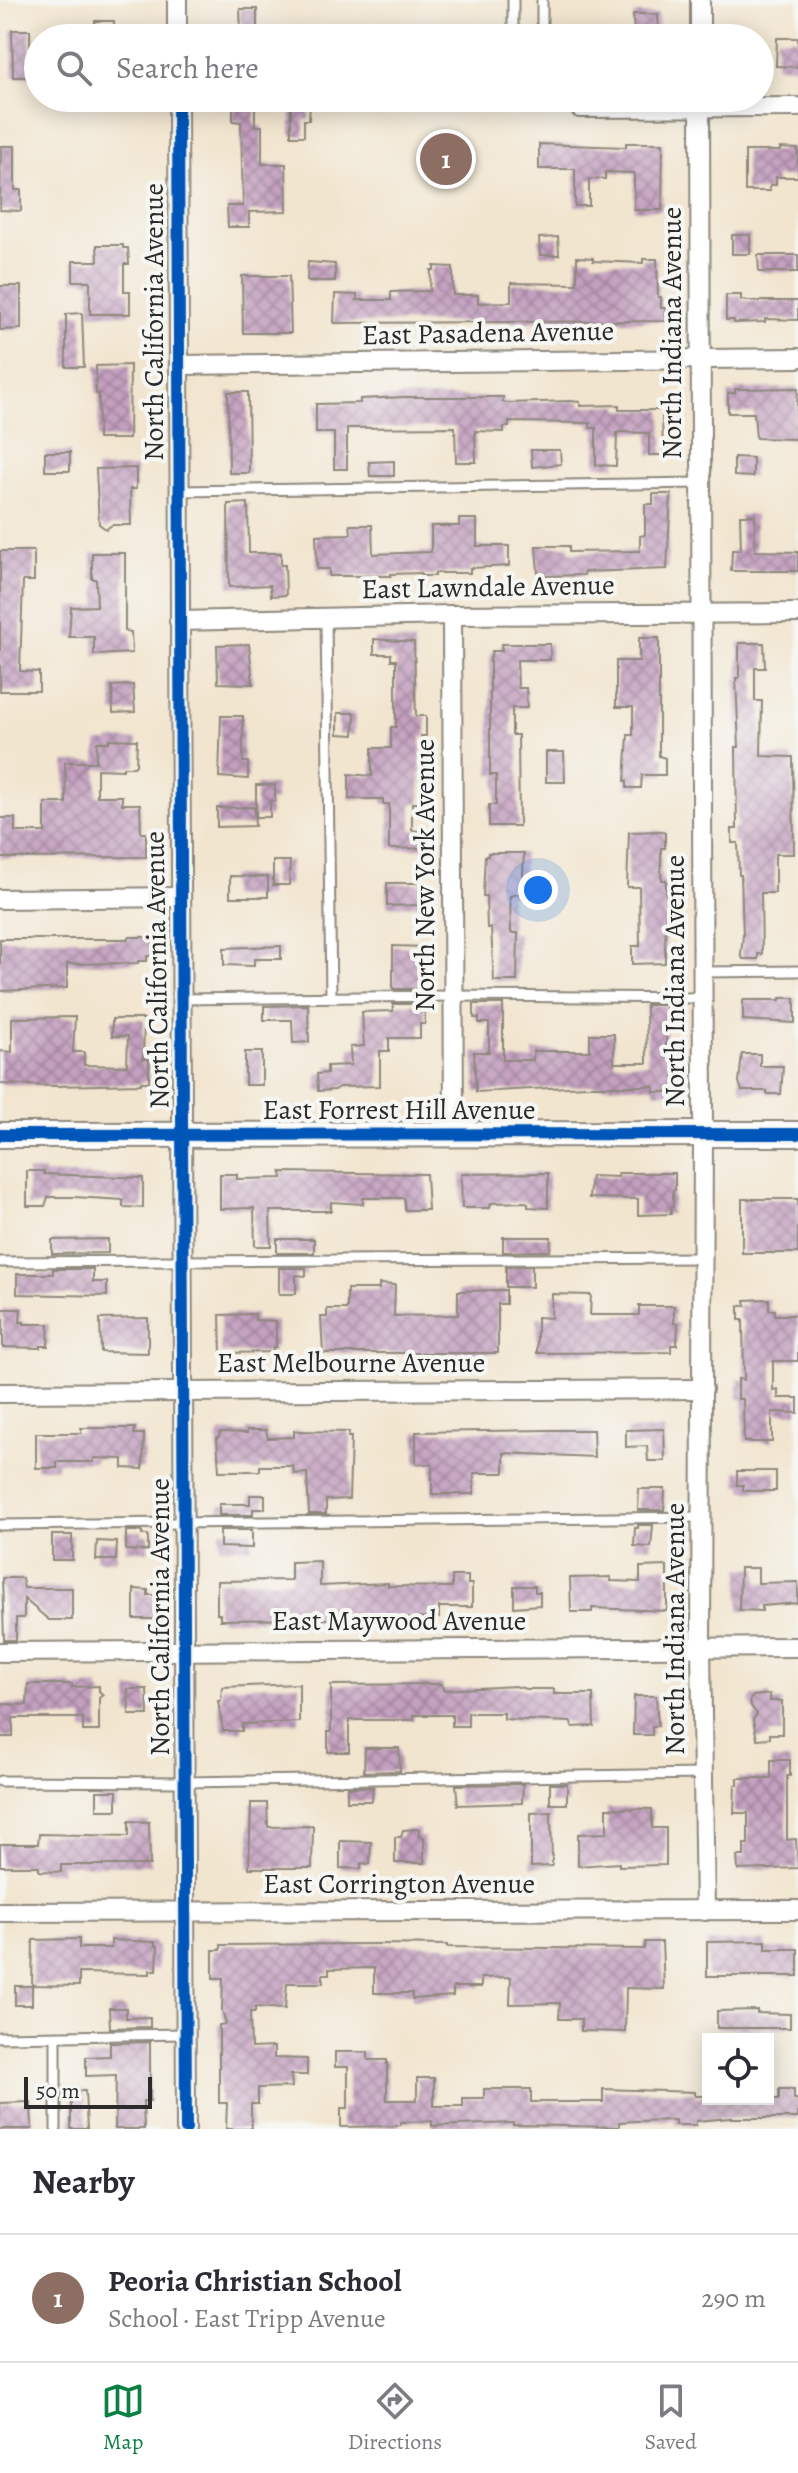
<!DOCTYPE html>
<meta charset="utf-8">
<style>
:root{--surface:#fff;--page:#f2f2f3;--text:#2b2b33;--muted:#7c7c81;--line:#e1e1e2;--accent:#0b8043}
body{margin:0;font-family:Alegreya,serif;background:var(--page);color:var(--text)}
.controls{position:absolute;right:24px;bottom:24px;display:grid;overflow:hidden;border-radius:0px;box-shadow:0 4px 20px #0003}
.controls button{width:72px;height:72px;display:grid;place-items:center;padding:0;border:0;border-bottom:2px solid var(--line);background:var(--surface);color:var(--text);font:40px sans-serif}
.scale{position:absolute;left:24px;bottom:20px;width:128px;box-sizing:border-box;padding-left:8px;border:4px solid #2b2b2b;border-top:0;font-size:22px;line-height:28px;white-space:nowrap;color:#2b2b2b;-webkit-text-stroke:6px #f6f6f2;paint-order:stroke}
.you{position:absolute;left:538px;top:890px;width:28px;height:28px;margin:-20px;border:6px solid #fff;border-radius:50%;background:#1a73e8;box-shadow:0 0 0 12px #1a73e833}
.badge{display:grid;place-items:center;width:52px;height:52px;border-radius:50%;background:var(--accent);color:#fff;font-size:26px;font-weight:700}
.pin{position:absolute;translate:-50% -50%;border:4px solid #fff;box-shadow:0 2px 8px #0006}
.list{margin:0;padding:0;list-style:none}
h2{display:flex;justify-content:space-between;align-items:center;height:104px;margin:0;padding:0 32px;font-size:34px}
h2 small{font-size:26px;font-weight:400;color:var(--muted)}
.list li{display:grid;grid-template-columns:52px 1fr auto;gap:24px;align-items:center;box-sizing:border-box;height:128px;padding:0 32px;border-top:2px solid var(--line)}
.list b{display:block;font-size:30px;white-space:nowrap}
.list p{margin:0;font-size:26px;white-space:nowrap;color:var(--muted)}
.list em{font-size:26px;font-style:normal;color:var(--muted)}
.icon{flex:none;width:44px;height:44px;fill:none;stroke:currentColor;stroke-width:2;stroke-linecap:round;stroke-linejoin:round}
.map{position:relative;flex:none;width:798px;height:2129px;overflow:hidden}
.search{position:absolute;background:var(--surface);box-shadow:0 4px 20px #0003;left:24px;right:24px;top:24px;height:88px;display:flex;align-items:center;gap:20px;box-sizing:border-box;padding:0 28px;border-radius:44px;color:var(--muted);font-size:30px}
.sheet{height:232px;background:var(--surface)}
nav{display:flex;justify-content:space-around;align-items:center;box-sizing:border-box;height:112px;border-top:2px solid var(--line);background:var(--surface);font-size:22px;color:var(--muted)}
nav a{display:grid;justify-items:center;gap:4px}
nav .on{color:var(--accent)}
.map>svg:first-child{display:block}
.building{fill:url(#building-cross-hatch)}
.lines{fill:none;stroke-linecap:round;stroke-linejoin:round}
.service-casing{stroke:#8e887d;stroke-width:13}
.minor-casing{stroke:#8e887d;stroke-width:22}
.secondary-casing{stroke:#8e887d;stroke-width:28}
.service{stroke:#fff;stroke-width:9}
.minor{stroke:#fff;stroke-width:18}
.secondary{stroke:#fff;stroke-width:24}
.cycleway-casing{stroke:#f6f6f2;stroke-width:17}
.cycleway{stroke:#0057b8;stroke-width:12}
.labels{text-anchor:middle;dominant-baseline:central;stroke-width:8;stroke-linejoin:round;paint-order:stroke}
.street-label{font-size:28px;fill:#2b2b2b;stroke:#f6f6f2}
</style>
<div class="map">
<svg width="798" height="2129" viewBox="0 0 798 2129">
<defs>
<pattern id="building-cross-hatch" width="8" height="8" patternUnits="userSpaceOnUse" patternTransform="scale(2)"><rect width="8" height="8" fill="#c4a0c0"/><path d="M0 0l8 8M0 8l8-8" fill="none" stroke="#9f839c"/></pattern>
</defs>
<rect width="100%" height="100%" fill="#f6f6f2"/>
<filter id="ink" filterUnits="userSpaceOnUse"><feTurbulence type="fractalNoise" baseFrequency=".0125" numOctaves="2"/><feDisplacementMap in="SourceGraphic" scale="16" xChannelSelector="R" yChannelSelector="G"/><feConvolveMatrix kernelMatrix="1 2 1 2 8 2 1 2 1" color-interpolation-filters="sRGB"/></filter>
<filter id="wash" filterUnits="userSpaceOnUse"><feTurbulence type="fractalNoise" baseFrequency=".006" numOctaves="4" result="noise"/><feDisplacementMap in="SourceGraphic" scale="32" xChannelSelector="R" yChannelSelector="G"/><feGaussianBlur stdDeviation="1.8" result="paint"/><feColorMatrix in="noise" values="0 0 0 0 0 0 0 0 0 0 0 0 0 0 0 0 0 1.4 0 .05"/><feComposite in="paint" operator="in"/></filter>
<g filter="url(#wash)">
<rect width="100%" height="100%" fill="#f2e5cf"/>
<g id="blocks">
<g class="building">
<path d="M240 9H257V38H244V34H241Z"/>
<path d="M633 14H658L659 38H634Z"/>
<rect x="95" y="21" width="19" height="17"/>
<path d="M12 30H30L31 77H13Z"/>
<path d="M777 38H798V67L776 66Z"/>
<path d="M233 98H255V126H262V164H286L287 211 249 212V227H228L227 206H243L241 122 233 121Z"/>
<path d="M291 102 310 103 309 120H304V136H291Z"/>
<path d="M626 143H663L662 210H634V173L605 172V179H589V206H575V169H539V144L626 147Z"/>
<path d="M1 146H15V190H21V211L0 210Z"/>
<path d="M780 148 798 149V177H776V185H770V191H745V151H780Z"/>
<rect x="732" y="235" width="18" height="19"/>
<path d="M558 237 559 255H540L539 238Z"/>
<path d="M97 245H123V248H128L129 264H124V291H130V314H90V281H73V261H98Z"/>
<path d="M758 255H798V272H759Z"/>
<path d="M577 257 593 258V261L643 263V259H657L658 297H661V308H666V321L334 323 335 294 357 295V300H391V292L430 291 431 270H434V266L453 267V295H478V303L511 302V283L577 284Z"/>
<path d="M308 262 335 264V281H307Z"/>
<path d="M242 276H289L291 333H243Z"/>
<path d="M0 286H21V329L0 330Z"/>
<path d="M726 295H741V300L748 301H798V320L765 319V322L734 323V320H726Z"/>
<path d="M82 313 84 367H66V314Z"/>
<path d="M130 365 129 439H98L99 394H96V366Z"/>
<path d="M798 388 795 439 756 438 754 413H728V393H735V389Z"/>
<path d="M228 392H248L249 473H229Z"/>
<path d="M405 397H503V402L509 403 570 401 580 402V406L619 405V410H662L663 455H649V433L620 432 617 433 616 466 596 465V428H590V423L509 422V427H504V432L475 431 476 462H456L455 427 347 428V469H334V433H316V404L360 403V399Z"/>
<path d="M531 450H560L561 464 532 467Z"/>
<rect x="45" y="452" width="25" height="19"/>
<path d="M734 457 753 458V477L734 476Z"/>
<path d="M394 461V476H370L369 462Z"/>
<path d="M136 468V489H130L131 525H112L106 529 99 524 96 469Z"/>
<path d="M653 494H671L667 569 584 572V575L544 576V573H538L536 546H569V552L640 551V536L645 535V504H653Z"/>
<path d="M248 503 249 553H281V565H285L286 595 271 596 270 585 229 587 228 504Z"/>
<path d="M740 515H755V551L798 552V571H731L732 550H741Z"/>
<path d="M459 519H477V546H509V566L470 568V573H435V576H421V573L391 574V576H329V569H317L316 535 351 534 350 525H372L373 554 431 552V526H459Z"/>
<path d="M0 551H34V581H23L20 671 39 672V691H0Z"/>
<path d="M92 553H125V631L131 632 132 653 94 655V637H69L71 607 97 606 96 579H92Z"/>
<path d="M639 638H659V756L665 758V775H642L641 788H627V781H625L628 735H633V707H616V661H639Z"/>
<path d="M374 639 414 642 416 716H426V736H421L420 803H412V830L425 832V848L389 849V804H383V799H349V774L372 776V748H391V727H396V660H391V654H374Z"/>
<path d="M739 643H764L765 668H755V701H762L761 756 793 757 794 854H775V893H761L762 954H758V959H743L741 955 743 935 741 875H739L738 843H732V829H737L736 747H739L736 678H739Z"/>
<path d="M249 644 253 684 218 683 217 645Z"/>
<path d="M501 644H550V660H517L518 688H526L527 708H512V735H518L519 826H489V805H496V775H490V659L492 651H502Z"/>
<path d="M133 685 135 712 113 713 112 686Z"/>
<path d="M338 713H355L354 735 338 734Z"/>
<path d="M221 716H243V762H248V779L219 777Z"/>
<path d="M109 739 137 740 136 765 134 767H123V770L97 769V796H122V804H140L141 833H146V857L0 858V818H15V832H45V803H66L65 762H96L97 742H109Z"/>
<path d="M546 752H564L565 782H546Z"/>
<path d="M256 785H275V801H270V817H256Z"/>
<path d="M254 807 255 826 217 827V808Z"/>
<path d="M661 831 665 833V848H661V874L662 880H666L665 963 632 964V946H640L639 887H627L629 832Z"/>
<path d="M488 853H524L522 893 510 896 511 933H518L517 981H494L491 928H487L486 896H483L485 856H488Z"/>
<path d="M273 861H290L289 885H273Z"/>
<path d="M230 876 268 877V897H230Z"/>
<path d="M387 883H419L420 905 387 906Z"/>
<path d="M128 937H153L152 956H147V961H138V963L67 964V988L0 991V939H128Z"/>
<path d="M281 946V959H254V966L224 965V948Z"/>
<path d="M393 946 425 947V989H393Z"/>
<path d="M780 998H795V1023L743 1020V1000H780Z"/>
<path d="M393 1004H425V1024H420V1038H389V1051H380V1086L339 1087 335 1090 318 1091 317 1074 327 1073V1066L351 1065 350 1047 364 1046 362 1012 393 1011Z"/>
<path d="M474 1004H503V1060H533V1051H590V1034H614V1063H647L646 1005H666V1057H675L674 1092H654V1086H587L476 1092 474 1052H489V1023H479V1018H474Z"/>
<path d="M308 1005 309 1042 293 1043 292 1020H264V1006Z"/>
<path d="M75 1017 73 1052H84V1065L127 1066 128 1036H112V1019H144L143 1059H149V1082H141V1084L55 1086 0 1084V1051L12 1052V1018Z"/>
<rect x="245" y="1052" width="17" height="33"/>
<path d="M742 1054H760V1066H783L781 1094H767V1091H742L739 1082Z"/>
<path d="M27 1171H44V1174L143 1178V1208L123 1207V1200L74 1197H48L45 1206H27Z"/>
<path d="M281 1172 426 1174 428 1210H405L404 1198H363V1204L331 1202V1211H270L271 1246H255L254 1208 220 1209V1174H237V1179L282 1178Z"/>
<path d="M548 1173V1208L528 1207V1203L525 1202 491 1203 490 1208H462L461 1174Z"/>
<path d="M618 1173H675V1190H673V1207H671V1214L638 1215V1199L589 1198 591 1176 618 1177Z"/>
<rect x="742" y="1199" width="56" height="54"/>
<path d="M503 1237H551L550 1251 503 1252Z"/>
<path d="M108 1239V1253L52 1254V1240Z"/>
<rect x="277" y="1239" width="37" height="14"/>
<path d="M532 1266V1287H506V1267Z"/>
<path d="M279 1268H306V1276L296 1275V1294H279Z"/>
<path d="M53 1269H93V1282H107V1296L17 1294V1274H53Z"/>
<path d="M379 1284 395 1285 394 1316 458 1315V1291L506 1290V1304H498V1353H323L321 1317H327V1309H347V1289H379Z"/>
<path d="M552 1294 591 1295 590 1315H639V1306H674V1323H678L677 1345H671V1352L537 1353V1317L551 1318Z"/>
<path d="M769 1299V1310H775V1315H798V1361H773V1390L778 1389V1398H798V1413L772 1412V1442H744L743 1399H738V1379L744 1380 743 1320H739V1306H746L745 1300Z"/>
<path d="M3 1309H21L20 1322H24V1324H49L48 1346H40V1348L3 1347Z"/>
<path d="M255 1314V1320L276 1321V1347H273V1352L221 1353 220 1315Z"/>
<path d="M148 1318V1353L101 1352 100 1319Z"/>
<path d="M81 1428H135L134 1434H144L143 1469 123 1468V1459L94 1458V1462H57V1468H36V1433H81Z"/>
<path d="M664 1429 665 1461H648L647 1446 626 1447V1430Z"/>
<path d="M247 1430H266L268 1438 294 1437V1431L349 1432 348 1437H351L349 1499 326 1500V1514H309L307 1473 294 1474 293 1466H260V1471H219L217 1437H219L220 1432 247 1433Z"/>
<path d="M548 1430H593L594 1457 504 1453V1473H474V1494H432V1464H416V1432Z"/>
<path d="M737 1471H776V1491H743V1485H737Z"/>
<path d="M639 1489H665L664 1510H638Z"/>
<path d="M250 1495H265V1509H253V1515H219V1504H250Z"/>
<path d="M638 1525H653L651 1547 634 1546 635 1528H638Z"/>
<path d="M220 1530H252V1548L220 1547Z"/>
<path d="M126 1531H142V1535H148V1551L126 1550Z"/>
<rect x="52" y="1535" width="20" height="25"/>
<path d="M97 1541 117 1542 116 1560H96Z"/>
<path d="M320 1561V1586L388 1583V1586L452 1587V1576H468V1584H472V1607H439V1618L220 1620V1614H217V1581L291 1580V1562Z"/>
<path d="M667 1566V1611L592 1608V1612H571L570 1578 611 1577V1581L640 1582V1567Z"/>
<path d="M740 1568H758V1583L798 1582V1603L762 1606V1611L739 1610Z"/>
<path d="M2 1578H22L24 1588H72V1620H49L24 1599V1618H16V1640H4Z"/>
<path d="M514 1586H535V1592H540V1605L514 1607Z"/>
<path d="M134 1589 148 1590V1595H155V1619H134Z"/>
<path d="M28 1684H72V1687L99 1686V1691L103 1695 99 1698V1731H83V1718H13V1737H0V1704L27 1705Z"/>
<path d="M299 1684V1722L242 1724V1731H223L218 1701H221L222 1687Z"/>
<path d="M442 1684 443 1690 515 1686 526 1689H554V1694H593L594 1726 572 1727 571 1722 504 1719V1713H468V1726H452V1715H414V1720H349V1752H328V1732H331V1685Z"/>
<path d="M128 1689H147L148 1715H129Z"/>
<path d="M770 1694V1701H782V1734H770V1738L757 1739 753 1720 757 1714 751 1706 750 1700 753 1696Z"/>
<path d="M634 1696H656L658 1726H652V1735H633Z"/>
<path d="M365 1748H399L400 1771 364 1772Z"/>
<path d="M771 1760H790V1776H787V1840L796 1839 798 1868 738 1870 737 1856H744V1844H748V1813H734L735 1785H738V1778H771Z"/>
<path d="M523 1784 522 1803 458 1805 456 1785Z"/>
<rect x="550" y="1784" width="17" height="20"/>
<path d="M347 1787H373L372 1801H347Z"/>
<rect x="97" y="1791" width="20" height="19"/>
<path d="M251 1803H267L268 1827 313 1826 312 1868H249Z"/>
<path d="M607 1808 652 1809V1828H666V1865L619 1866V1863L578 1866V1834L607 1833Z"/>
<path d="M551 1812 552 1866 531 1867V1813Z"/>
<path d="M129 1821 149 1822 150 1865H61V1872L39 1871V1866H0V1844H38L39 1834 129 1836Z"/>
<path d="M419 1829V1837H424V1863H395V1837H401L403 1830Z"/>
<path d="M340 1841 371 1842 370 1864 361 1863V1869L340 1868Z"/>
<path d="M79 1939V1948H111V1940L155 1942V1946H158L157 1970H150V1974L79 1973V1986L32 1985 33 1940Z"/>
<path d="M766 1941V1949H798V1976H707V1942Z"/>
<path d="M645 1942H662L664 1989 626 1988 625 2032 581 2031V2019H559L560 2003 510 2004 511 1977 481 1978V1987H453V1996L412 1999V1993H374V1968L329 1969V1974H323V1983H287L285 2009 255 2007V2012H250L251 2048 274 2047V2058L307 2059V2075H291L292 2087 258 2088V2104H251V2129H226L227 2103H219V2025L226 2024 222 2011 223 1978H213V1950H221V1945L379 1944 447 1945V1947L644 1949Z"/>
<rect x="15" y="1986" width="17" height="19"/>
<path d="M109 2008H126V2018L150 2017V2027L110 2028Z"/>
<path d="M757 2010V2013L790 2014V2028H717V2011Z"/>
<path d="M150 2042V2101H143L144 2129H115L116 2075 86 2076V2057L110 2056V2043Z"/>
<path d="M335 2052H368V2060H387V2100H417V2078H434V2106H463V2098H484V2089H531V2102H603V2089L695 2092V2096H708V2099H779V2089H794V2099H798V2118H731L696 2121V2125H675V2120L636 2121 619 2122V2127L513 2125V2123L432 2126V2121L401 2122V2125L395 2126 341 2127V2108H348V2067H335Z"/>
<path d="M71 2091H85L87 2129H71Z"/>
<path d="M31 2102 32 2129H0V2103Z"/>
</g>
</g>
</g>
<g filter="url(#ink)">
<use href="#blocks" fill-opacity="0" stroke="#8e887d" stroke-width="2"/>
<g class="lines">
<g class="service-casing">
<g id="service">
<path d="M513 0V38"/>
<path d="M542 0V38"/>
<path d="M179 491 700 483"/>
<path d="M326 618 331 997"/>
<path d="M703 972 798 971"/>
<path d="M181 999 453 996 703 998"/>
<path d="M0 1262 703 1258"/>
<path d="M0 1525 702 1517"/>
<path d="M0 1781 184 1782 703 1774"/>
<path d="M0 2037 185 2034"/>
<path d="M56 2037V2129"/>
</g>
</g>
<g class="minor-casing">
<g id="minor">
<path d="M177 0V38"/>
<path d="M700 0V38"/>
<path d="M178 98 186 2129"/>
<path d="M700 98 703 1135 701 1647 705 1911"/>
<path d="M580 108 798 107"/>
<path d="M179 365 798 358"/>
<path d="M452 615 454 1134"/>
<path d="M179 621 452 615 798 613"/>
<path d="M0 899 179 897"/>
<path d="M0 1393 703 1389"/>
<path d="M0 1652 798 1647"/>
<path d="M0 1912 798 1910"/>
</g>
</g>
<g class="secondary-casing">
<path id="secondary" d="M0 1135 798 1134"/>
</g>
<use href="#service" class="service"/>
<use href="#minor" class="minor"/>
<use href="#secondary" class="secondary"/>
<g class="cycleway-casing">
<g id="cycleway">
<path d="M178 98 186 2129"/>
<path d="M0 1135 798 1134"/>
</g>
</g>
<use href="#cycleway" class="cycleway"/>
</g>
</g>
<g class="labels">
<g class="street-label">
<text transform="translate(154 322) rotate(-90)">North California Avenue</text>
<text transform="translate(488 333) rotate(-1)">East Pasadena Avenue</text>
<text transform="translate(672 333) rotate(-90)">North Indiana Avenue</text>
<text transform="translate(488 587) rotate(-1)">East Lawndale Avenue</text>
<text transform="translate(425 875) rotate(-90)">North New York Avenue</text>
<text transform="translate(157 970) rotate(-91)">North California Avenue</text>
<text transform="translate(675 981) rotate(-90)">North Indiana Avenue</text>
<text x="399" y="1110">East Forrest Hill Avenue</text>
<text x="351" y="1363">East Melbourne Avenue</text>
<text transform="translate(160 1617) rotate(-90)">North California Avenue</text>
<text x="399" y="1621">East Maywood Avenue</text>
<text transform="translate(675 1629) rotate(-90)">North Indiana Avenue</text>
<text x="399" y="1884">East Corrington Avenue</text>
</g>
</g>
</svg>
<div class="controls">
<button><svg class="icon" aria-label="locate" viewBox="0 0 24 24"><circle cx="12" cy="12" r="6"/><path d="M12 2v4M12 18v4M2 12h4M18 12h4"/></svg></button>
</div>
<div class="scale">50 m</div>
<div class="you"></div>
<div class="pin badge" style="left:446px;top:159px;background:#8d6e63">1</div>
<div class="search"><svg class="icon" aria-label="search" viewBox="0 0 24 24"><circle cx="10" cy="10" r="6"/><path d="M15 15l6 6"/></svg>Search here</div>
</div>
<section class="sheet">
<h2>Nearby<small></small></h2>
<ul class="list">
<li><span class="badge" style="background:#8d6e63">1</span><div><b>Peoria Christian School</b><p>School · East Tripp Avenue</p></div><em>290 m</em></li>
</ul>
</section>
<nav>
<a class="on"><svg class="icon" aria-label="map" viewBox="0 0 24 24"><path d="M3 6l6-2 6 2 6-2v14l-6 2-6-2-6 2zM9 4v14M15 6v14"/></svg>Map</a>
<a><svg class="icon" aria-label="directions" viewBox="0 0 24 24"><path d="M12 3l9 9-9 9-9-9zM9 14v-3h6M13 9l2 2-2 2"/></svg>Directions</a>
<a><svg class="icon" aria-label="saved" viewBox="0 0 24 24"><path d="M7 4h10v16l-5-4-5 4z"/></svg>Saved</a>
</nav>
